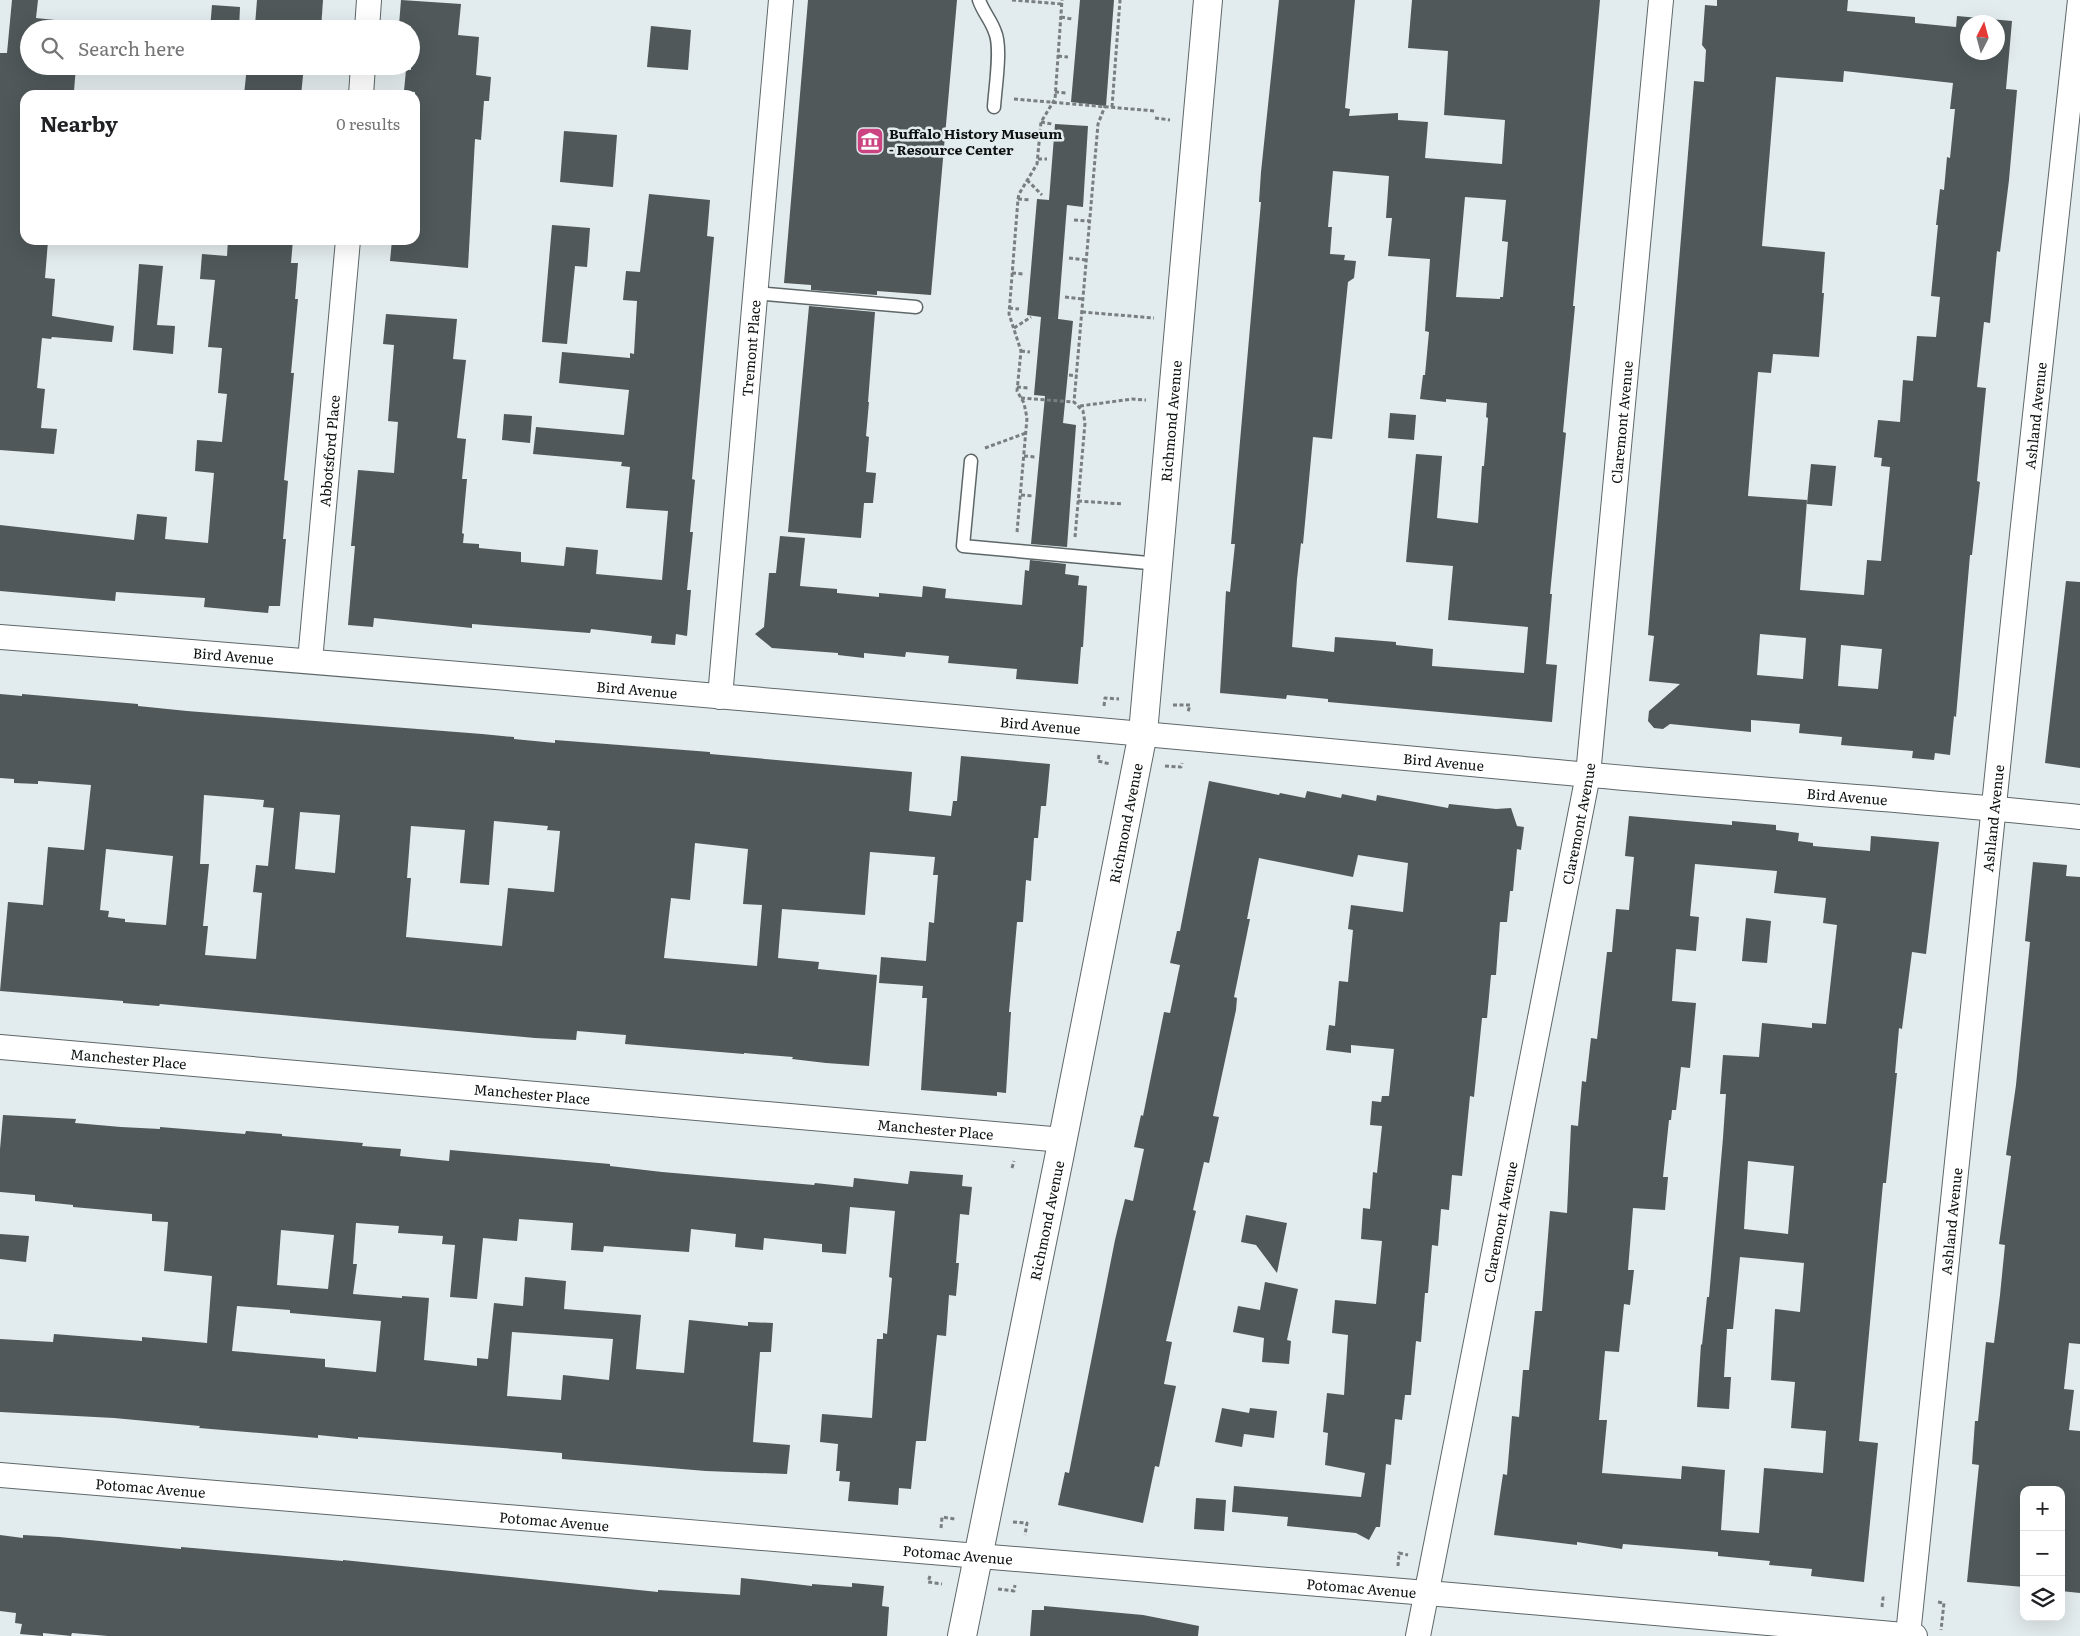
<!DOCTYPE html>
<meta charset="utf-8">
<style>
:root{--surface:#fff;--page:#f2f2f2;--text:#202124;--muted:#757577;--line:#e0e0e0}
body{margin:0;font-family:Literata,serif;background:var(--page);color:var(--text)}
.controls{position:absolute;right:15px;bottom:15px;display:grid;overflow:hidden;border-radius:10px;box-shadow:0 5px 20px #0002}
.controls button{width:45px;height:45px;display:grid;place-items:center;padding:0;border:0;border-bottom:1px solid var(--line);background:var(--surface);color:var(--text);font:25px sans-serif}
.compass{position:absolute;left:1960px;top:15px;width:45px;height:45px;border-radius:50%;background:var(--surface);box-shadow:0 5px 20px #0002;rotate:6deg}
.list{margin:0;padding:0;list-style:none}
h2{display:flex;justify-content:space-between;align-items:center;height:65px;margin:0;padding:0 20px;font-size:21px}
h2 small{font-size:16px;font-weight:400;color:var(--muted)}
.icon{flex:none;width:28px;height:28px;fill:none;stroke:currentColor;stroke-width:2;stroke-linecap:round;stroke-linejoin:round}
.map{position:relative;flex:none;width:2080px;height:1636px;overflow:hidden}
.search{position:absolute;background:var(--surface);box-shadow:0 5px 20px #0002;left:20px;top:20px;width:400px;height:55px;display:flex;align-items:center;gap:12px;box-sizing:border-box;padding:0 18px;border-radius:28px;color:var(--muted);font-size:19px}
.panel{position:absolute;background:var(--surface);box-shadow:0 5px 20px #0002;left:20px;top:90px;width:400px;height:155px;border-radius:15px}
.map>svg:first-child{display:block}
.building{fill:#505859;fill-rule:evenodd}
.lines{fill:none;stroke-linecap:round;stroke-linejoin:round}
.lane-casing{stroke:#5e6768;stroke-width:15}
.street-casing{stroke:#5e6768;stroke-width:26}
.secondary-casing{stroke:#5e6768;stroke-width:30}
.path{stroke:#797f80;stroke-width:3;stroke-dasharray:4 2.5;stroke-linecap:butt}
.lane{stroke:#fff;stroke-width:12}
.street{stroke:#fff;stroke-width:24}
.secondary{stroke:#fff;stroke-width:28}
.labels{text-anchor:middle;dominant-baseline:central;stroke-width:5;stroke-linejoin:round;paint-order:stroke}
.poi-label{font-size:14px;font-weight:bold;fill:#0e1111;stroke:#e2ebed;text-anchor:start}
.street-label{font-size:14px;fill:#0e1111;stroke:#e2ebed}
</style>
<div class="map">
<svg width="2080" height="1636" viewBox="0 0 2080 1636">
<rect width="100%" height="100%" fill="#e2ebed"/>
<g class="building">
<path d="M12 0H38L36 18 74 22V29H29V66H76L74 91H72L71 95H25V240L48 241 45 278 55 279 52 316 114 326 112 342 52 337 51 339 42 338 37 388 45 389 41 428 57 429 54 454 0 450V53H7Z"/>
<path d="M257 0H323L321 29 255 25Z"/>
<path d="M401 0 461 4 458 35 479 37 476 75 491 77 489 101H484L481 140 475 139 468 268 390 261 392 240H415V92L404 91 406 70H411V26L399 25Z"/>
<path d="M808 0H957L931 295 877 291V295L811 290V285L784 283Z"/>
<path d="M1080 0H1114L1106 106 1071 102Z"/>
<path d="M1279 0H1355L1345 108 1350 109 1349 116 1398 113V120L1428 122 1425 158 1502 164 1505 120 1444 115 1448 51 1408 48 1412 0H1600L1573 306H1575L1563 432 1566 433 1550 594H1552L1546 664 1557 665 1552 722 1328 702V699L1287 695 1286 699 1220 693 1226 591 1230 592 1235 544H1231L1261 202H1259L1261 172ZM1333 171 1389 176 1386 218H1392L1388 256 1430 259 1425 331 1429 332 1425 375H1423L1420 399 1446 402V399L1487 403 1486 417 1488 418 1484 466H1482L1478 523 1437 518 1442 456 1416 454 1406 562 1453 566 1448 620 1528 627 1524 673 1432 666 1433 649 1396 645V642L1335 637 1334 652 1292 647 1297 579 1301 543 1303 544 1313 437 1332 439 1348 282 1354 278 1356 261 1344 260 1345 255 1330 254 1332 227H1328ZM1465 197 1506 200 1502 241 1508 242 1503 297H1500V299L1456 297Z"/>
<path d="M1717 0H1848L1847 11 1915 17V23L1956 27 1957 16 2012 21 2006 89 2017 90 2009 180 2000 252 1997 251 1990 323 1984 322 1977 387 1986 388 1977 481 1980 482 1972 555H1970L1956 717 1954 716 1950 755 1935 753 1934 760 1912 758 1913 751 1841 745 1842 737 1799 733 1800 724 1751 720V732L1670 724 1663 729 1654 728 1648 721 1649 711 1680 684 1649 681 1654 636 1648 635 1694 81 1704 82 1706 50 1702 45 1705 5 1717 6ZM1968 22H1998V52H1968ZM1844 71 1953 83 1950 109H1955L1950 158 1947 157 1944 190 1940 189 1936 225H1938L1931 296 1940 297 1936 337 1917 336 1913 381 1903 380 1900 422 1878 420 1874 457 1882 458 1881 466 1890 467 1881 561 1867 560 1864 595 1800 590 1807 500 1748 496 1758 372 1771 373 1773 354 1819 357 1824 293H1822L1825 252 1762 246 1776 77 1843 82ZM1760 634 1806 638 1803 679 1757 675ZM1841 645 1882 649 1878 689 1838 686Z"/>
<path d="M212 5 240 7 239 29H210Z"/>
<path d="M651 26 691 30 688 70 647 67Z"/>
<path d="M247 66H304L301 95H244Z"/>
<path d="M1055 124 1088 126 1083 207 1067 205 1058 319 1044 317 1073 321 1063 423 1076 425 1067 547 1031 544 1045 396 1034 395 1041 317 1027 315 1037 199 1049 200Z"/>
<path d="M564 131 617 135 613 187 560 182Z"/>
<path d="M649 194 710 200 707 236 714 237 692 479 695 480 690 532H693L687 590H691L687 636 676 634 675 645 651 643 652 636 591 629 590 633 472 624V628L374 618 373 627 348 625 355 546H351L358 470 394 473 398 422 388 421 394 345 383 344 386 314 457 319 453 359 466 360 457 438 466 439 462 479H467L462 533 464 534 463 543 479 544V548L521 552V562L564 566 566 547 598 550 596 574 662 580 668 511 626 508 630 467 621 466 622 462 533 454 536 427 624 435 629 390 559 383 562 352 630 358V353L634 354 637 301 623 300 626 271 640 272Z"/>
<path d="M552 225 590 228 587 267 575 266 567 344 542 342Z"/>
<path d="M228 240H293L291 263H298L295 299H298L291 373H294L284 480 288 481 283 539H286L280 606H269L268 613 204 607 205 598 116 592 115 601 0 591V525L134 540 137 514 167 517 165 539 208 543 214 473 195 471 197 440 222 442 227 394 218 393 222 348 208 347 215 280 200 279 202 254 227 256Z"/>
<path d="M139 264 163 266 157 325 175 326 173 354 133 350Z"/>
<path d="M809 306 875 312 868 402H869L866 436 869 437 866 472 876 473 873 503H864L861 538 788 532Z"/>
<path d="M1390 413 1416 415 1414 440 1388 438Z"/>
<path d="M504 414 532 416 530 443 502 440Z"/>
<path d="M1811 464 1836 466 1832 506 1807 504Z"/>
<path d="M780 536 805 538 800 586 837 589V593L879 597V593L922 597 923 586 946 589 945 598 1022 605 1025 570 1029 571 1030 560 1066 564 1065 574 1079 576 1078 585 1087 586 1083 647H1081L1078 684 1016 679 1017 669 948 663 949 656 906 652 905 657 864 653V658L838 655V653L772 648 755 634 764 627 769 573H776Z"/>
<path d="M2066 581 2080 582V768L2045 763Z"/>
<path d="M0 694 22 696V694L138 704V706L187 711 482 734 514 737V739L555 743V740L710 752V754L912 772 909 811 951 816 953 801H957L961 756 1050 764 1046 806H1041L1038 838H1034L1031 881 1026 880 1023 922H1017L1009 1012H1011L1006 1093 997 1092V1096L921 1090 927 998H922L923 986 879 983 881 957 926 961 929 922 934 923 938 875H933L935 857 870 852 865 915 782 909 778 958 819 962 818 969 877 975 869 1066 826 1063 792 1059 793 1057 744 1053V1054L625 1044 626 1035 577 1031 576 1040 535 1038 160 1004 159 1006 123 1003V1001L0 991 8 902 43 905 48 847 84 850 91 785 38 781V784L14 783V779L0 778ZM204 795 264 800 263 807 274 808 268 866 256 865 253 892 262 893 256 959 205 955 208 926H203L209 864H200ZM300 812 340 815 335 873 295 869ZM494 821 548 826 547 830 560 831 554 892 508 888 502 946 406 937 411 878H407L411 826 465 830 460 883 489 885ZM695 843 748 849 743 904 762 905 757 966 664 958 671 898 690 900ZM106 849 173 856 166 925 125 922V919L108 917 109 911 100 910Z"/>
<path d="M1209 781 1279 795 1280 793 1305 798 1307 791 1341 798 1342 794 1376 801 1377 795 1448 808 1449 804 1496 809 1511 808 1517 826 1524 827 1521 850 1517 849 1513 891H1510L1507 922H1500L1496 975H1491L1487 1018H1482L1474 1097 1470 1096 1462 1176 1452 1175 1449 1210 1441 1209 1438 1246 1432 1245 1428 1293H1425L1421 1342 1416 1341 1411 1395H1405L1402 1420 1395 1419 1391 1465 1386 1464 1380 1527H1376L1369 1540 1356 1533 1287 1526 1288 1517 1232 1512 1234 1486 1361 1497 1365 1473 1325 1465 1328 1433 1323 1432 1327 1393 1344 1395 1348 1335 1332 1333 1335 1300 1376 1304 1382 1241 1361 1239 1363 1208 1370 1209 1373 1172 1377 1173 1382 1126 1370 1125 1372 1101 1381 1102 1382 1096H1389L1394 1049 1351 1045V1053L1326 1050 1329 1025 1335 1026 1339 981 1348 982 1353 930 1348 929 1351 905 1403 912 1408 863 1358 855 1353 877 1259 858 1247 919H1250L1234 997 1237 998 1236 1010 1213 1116 1219 1117 1209 1163 1204 1162 1193 1210 1196 1211 1166 1341 1172 1342 1164 1384 1176 1386 1159 1467 1155 1466 1143 1523 1058 1505 1065 1472 1069 1473 1115 1240 1125 1199 1133 1201 1144 1149 1134 1147 1141 1115 1143 1116 1164 1012 1170 1013 1180 965 1170 963 1177 931H1180Z"/>
<path d="M1629 816 1732 825V821L1776 825V830L1799 833 1798 841 1813 843V846L1870 851 1871 836 1939 842 1926 954 1912 952 1902 1029 1899 1028 1895 1073H1897L1886 1183H1883L1859 1441 1878 1443 1864 1582 1811 1576 1812 1569 1769 1565 1770 1561 1718 1556V1552L1623 1544 1622 1549 1577 1542V1545L1494 1535 1503 1474 1507 1475 1512 1416 1519 1417 1523 1370H1529L1535 1311H1542L1550 1211 1567 1213 1571 1125 1578 1126 1582 1081 1586 1082 1591 1038 1597 1039 1607 952H1612L1616 909 1629 910 1634 857 1625 856ZM1695 864 1777 871 1774 893 1826 898 1823 923 1837 925 1826 1024 1812 1023V1028L1762 1023 1759 1057 1723 1055 1720 1094H1726L1723 1138 1709 1297H1707L1702 1345 1701 1344 1697 1407 1729 1409 1731 1377H1724L1727 1329H1733L1740 1257 1804 1263 1800 1312 1775 1309 1771 1380 1795 1382 1791 1428 1826 1431 1823 1473 1764 1468 1759 1533 1721 1530 1725 1470 1682 1466 1681 1479 1602 1473 1607 1420H1599L1605 1351 1619 1352 1624 1304 1630 1305 1634 1270H1628L1633 1208 1665 1210 1668 1177H1663L1669 1120H1671L1672 1110H1676L1681 1067 1690 1068 1696 1003 1672 1001 1676 949 1696 951 1699 917 1690 916ZM1748 1161 1794 1166 1788 1234 1744 1229Z"/>
<path d="M2033 862 2067 865 2066 876 2080 877V1344L2069 1343 2064 1389 2074 1390 2069 1430 2080 1431V1593L2061 1591V1490H2024V1587L1967 1582 1979 1465 1972 1464 1975 1421H1978L1986 1342 1994 1343 2000 1295 2005 1245 1999 1244 2011 1156 2006 1155 2016 1085 2030 942 2025 941Z"/>
<path d="M1746 918 1771 921 1767 963 1742 961Z"/>
<path d="M3 1115 76 1119 75 1123 121 1127 160 1129V1127L245 1134 246 1131 282 1134V1136L363 1143 362 1146 401 1149 400 1156 449 1161 450 1150 610 1164V1166L662 1172 814 1185 815 1183 853 1187 854 1178 908 1184 910 1171 963 1175 962 1186 972 1187 969 1215 960 1214 956 1263H959L956 1296 949 1295 946 1336 937 1335 926 1441H916L911 1489 899 1488 898 1505 848 1501 850 1482 839 1481 840 1471H836L838 1444 820 1442 822 1414 872 1418 877 1339H883V1333L887 1334 892 1278 889 1277 895 1211 850 1207 846 1254 822 1252V1244L764 1238 763 1250 735 1247 736 1234 691 1229 689 1252 604 1246 603 1252 571 1250 573 1223 519 1219 517 1241 483 1238 477 1299 450 1297 455 1245 442 1244 443 1236 398 1233 399 1226 356 1223 353 1264H357L353 1294 402 1298V1296L429 1298 424 1360 477 1366V1358L488 1359 494 1303 523 1306 525 1277 566 1281 564 1309 641 1315 636 1369 684 1373 689 1320 748 1326V1322L773 1323 771 1352H760L753 1442 790 1445 787 1474 706 1471 562 1459V1453L503 1448 358 1437V1439L318 1435V1438L199 1428 200 1426 114 1418 0 1412V1339L53 1342 54 1334 142 1341V1337L207 1343 212 1276 164 1271 168 1222 152 1221V1214L73 1207V1205L35 1201V1195L0 1192V1149ZM281 1230 334 1235 328 1289 277 1285ZM237 1306 290 1310V1313L381 1321 376 1372 325 1367V1359L232 1351ZM512 1332 613 1339 609 1380 563 1375 561 1400 507 1396Z"/>
<path d="M1246 1215 1287 1223 1277 1273 1256 1245 1241 1242Z"/>
<path d="M0 1234 29 1236 26 1262 0 1259Z"/>
<path d="M1265 1282 1298 1289 1287 1340 1291 1341 1289 1364 1262 1362 1264 1338 1233 1332 1238 1306 1260 1310Z"/>
<path d="M1222 1408 1249 1413 1250 1408 1277 1411 1274 1438 1244 1434 1242 1447 1215 1442Z"/>
<path d="M1196 1498 1226 1500 1224 1531 1194 1529Z"/>
<path d="M0 1535 23 1538V1535L59 1537 181 1549V1547L343 1561V1560L658 1592V1590L740 1595 741 1578 812 1586V1584L852 1587V1583L884 1586 882 1606 889 1607 887 1636H108L72 1633 71 1636 43 1633V1636L20 1634 22 1624 15 1623 16 1613 0 1611Z"/>
<path d="M1044 1606 1143 1615 1199 1626 1198 1636H1030L1032 1610H1044Z"/>
</g>
<g class="lines">
<g class="lane-casing">
<g id="lane">
<path d="M979 0C983 12 991 20 995 32 1002 47 995 89 994 107"/>
<path d="M755 293 916 307"/>
<path d="M971 461 963 546 1159 564"/>
</g>
</g>
<g class="street-casing">
<g id="street">
<path d="M367 29 369 0"/>
<path d="M361 95 363 66"/>
<path id="s1" d="M0 637C520 677 1039 724 1557 772 1732 788 1906 799 2080 817"/>
<path id="s2" d="M310 661 348 240"/>
<path id="s3" d="M720 697 781 0"/>
<path id="s4" d="M0 1047 1063 1140"/>
<path id="s5" d="M0 1475 1451 1595 1915 1636"/>
<path id="s6" d="M1908 1635 2022 535 2080 0"/>
<path id="s7" d="M1418 1636 1588 775 1661 0"/>
</g>
</g>
<g class="secondary-casing">
<g id="secondary">
<path id="s8" d="M962 1636 1059 1158 1143 733 1208 0"/>
</g>
</g>
<g class="path">
<path d="M1012 0 1062 4"/>
<path d="M1061 17 1072 19"/>
<path d="M1058 56 1068 57"/>
<path d="M1055 92 1066 93"/>
<path d="M1014 99 1155 111"/>
<path d="M1112 107 1120 0"/>
<path d="M1155 118 1170 120"/>
<path d="M1041 122 1052 124"/>
<path d="M1038 159H1047"/>
<path d="M1027 180 1042 195"/>
<path d="M1018 199 1031 200"/>
<path d="M1074 220 1090 221"/>
<path d="M1069 258 1086 260"/>
<path d="M1012 273 1023 274"/>
<path d="M1065 297 1083 299"/>
<path d="M1009 308 1019 309"/>
<path d="M1082 312 1154 318"/>
<path d="M1014 328 1031 317"/>
<path d="M1021 351 1030 352"/>
<path d="M1069 375 1077 376"/>
<path d="M1017 387 1028 388"/>
<path d="M1021 398 1074 402"/>
<path d="M1080 406 1132 399 1146 400"/>
<path d="M985 448 1026 433"/>
<path d="M1024 456 1035 457"/>
<path d="M1021 495 1033 496"/>
<path d="M1078 501 1123 504"/>
<path d="M1017 532 1027 418 1024 403 1017 391 1021 351 1009 314 1018 199 1019 194 1037 164 1041 122 1055 99 1062 0"/>
<path d="M1075 537 1085 423 1083 411 1074 402 1098 124 1105 106"/>
<path d="M1173 705H1190L1188 712"/>
<path d="M1104 706 1105 698 1119 699"/>
<path d="M1099 755 1098 761 1110 764"/>
<path d="M1165 766 1181 767 1182 763"/>
<path d="M1012 1168 1014 1161"/>
<path d="M1013 1522 1027 1523 1025 1535"/>
<path d="M941 1528 942 1517 955 1519"/>
<path d="M1398 1566 1399 1553 1408 1555"/>
<path d="M930 1576 928 1582 942 1584"/>
<path d="M998 1589 1014 1591 1015 1585"/>
<path d="M1938 1602 1944 1603 1941 1630"/>
<path d="M1882 1607 1883 1598H1887"/>
</g>
<use href="#lane" class="lane"/>
<use href="#street" class="street"/>
<use href="#secondary" class="secondary"/>
</g>
<defs>
<g id="museum-square" transform="scale(1.4375)"><rect x="-9" y="-9" width="18" height="18" rx="4" fill="#cb4380" stroke="#e2ebed"/><path d="M0-6L6-3V-2H-6V-3ZM-5-1h2V3h-2ZM-1-1h2V3h-2ZM3-1h2V3H3ZM-6 4H6V6H-6Z" fill="#fff"/></g>
</defs>
<g fill-rule="evenodd">
<use href="#museum-square" x="870" y="141"/>
</g>
<g class="labels">
<g class="poi-label">
<text x="889" y="133">Buffalo History Museum<tspan x="889" dy="16">- Resource Center</tspan></text>
</g>
<g class="street-label">
<text stroke="none"><textPath href="#s3" startOffset="350">Tremont Place</textPath></text>
<text stroke="none"><textPath href="#s6" startOffset="1226">Ashland Avenue</textPath></text>
<text stroke="none"><textPath href="#s7" startOffset="1232">Claremont Avenue</textPath></text>
<text stroke="none"><textPath href="#s8" startOffset="1234">Richmond Avenue</textPath></text>
<text stroke="none"><textPath href="#s2" startOffset="211">Abbotsford Place</textPath></text>
<text stroke="none"><textPath href="#s1" startOffset="234">Bird Avenue</textPath></text>
<text stroke="none"><textPath href="#s1" startOffset="639">Bird Avenue</textPath></text>
<text stroke="none"><textPath href="#s1" startOffset="1044">Bird Avenue</textPath></text>
<text stroke="none"><textPath href="#s1" startOffset="1449">Bird Avenue</textPath></text>
<text stroke="none"><textPath href="#s1" startOffset="1854">Bird Avenue</textPath></text>
<text stroke="none"><textPath href="#s6" startOffset="821">Ashland Avenue</textPath></text>
<text stroke="none"><textPath href="#s8" startOffset="829">Richmond Avenue</textPath></text>
<text stroke="none"><textPath href="#s7" startOffset="828">Claremont Avenue</textPath></text>
<text stroke="none"><textPath href="#s4" startOffset="129">Manchester Place</textPath></text>
<text stroke="none"><textPath href="#s4" startOffset="534">Manchester Place</textPath></text>
<text stroke="none"><textPath href="#s4" startOffset="939">Manchester Place</textPath></text>
<text stroke="none"><textPath href="#s6" startOffset="416">Ashland Avenue</textPath></text>
<text stroke="none"><textPath href="#s8" startOffset="424">Richmond Avenue</textPath></text>
<text stroke="none"><textPath href="#s7" startOffset="422">Claremont Avenue</textPath></text>
<text stroke="none"><textPath href="#s5" startOffset="151">Potomac Avenue</textPath></text>
<text stroke="none"><textPath href="#s5" startOffset="556">Potomac Avenue</textPath></text>
<text stroke="none"><textPath href="#s5" startOffset="961">Potomac Avenue</textPath></text>
<text stroke="none"><textPath href="#s5" startOffset="1366">Potomac Avenue</textPath></text>
</g>
</g>
</svg>
<div class="controls">
<button>+</button>
<button>−</button>
<button><svg class="icon" aria-label="layers" viewBox="0 0 24 24"><path d="M12 4l9 5-9 5-9-5zM3 14l9 5 9-5"/></svg></button>
</div>
<svg class="compass" viewBox="-18 -18 36 36"><path d="M0-13l5 13h-10z" fill="#e53935"/><path d="M0 13l5-13h-10z" fill="#757577"/></svg>
<div class="search"><svg class="icon" aria-label="search" viewBox="0 0 24 24"><circle cx="10" cy="10" r="6"/><path d="M15 15l6 6"/></svg>Search here</div>
<section class="panel">
<h2>Nearby<small>0 results</small></h2>
<ul class="list">
</ul>
</section>
</div>
